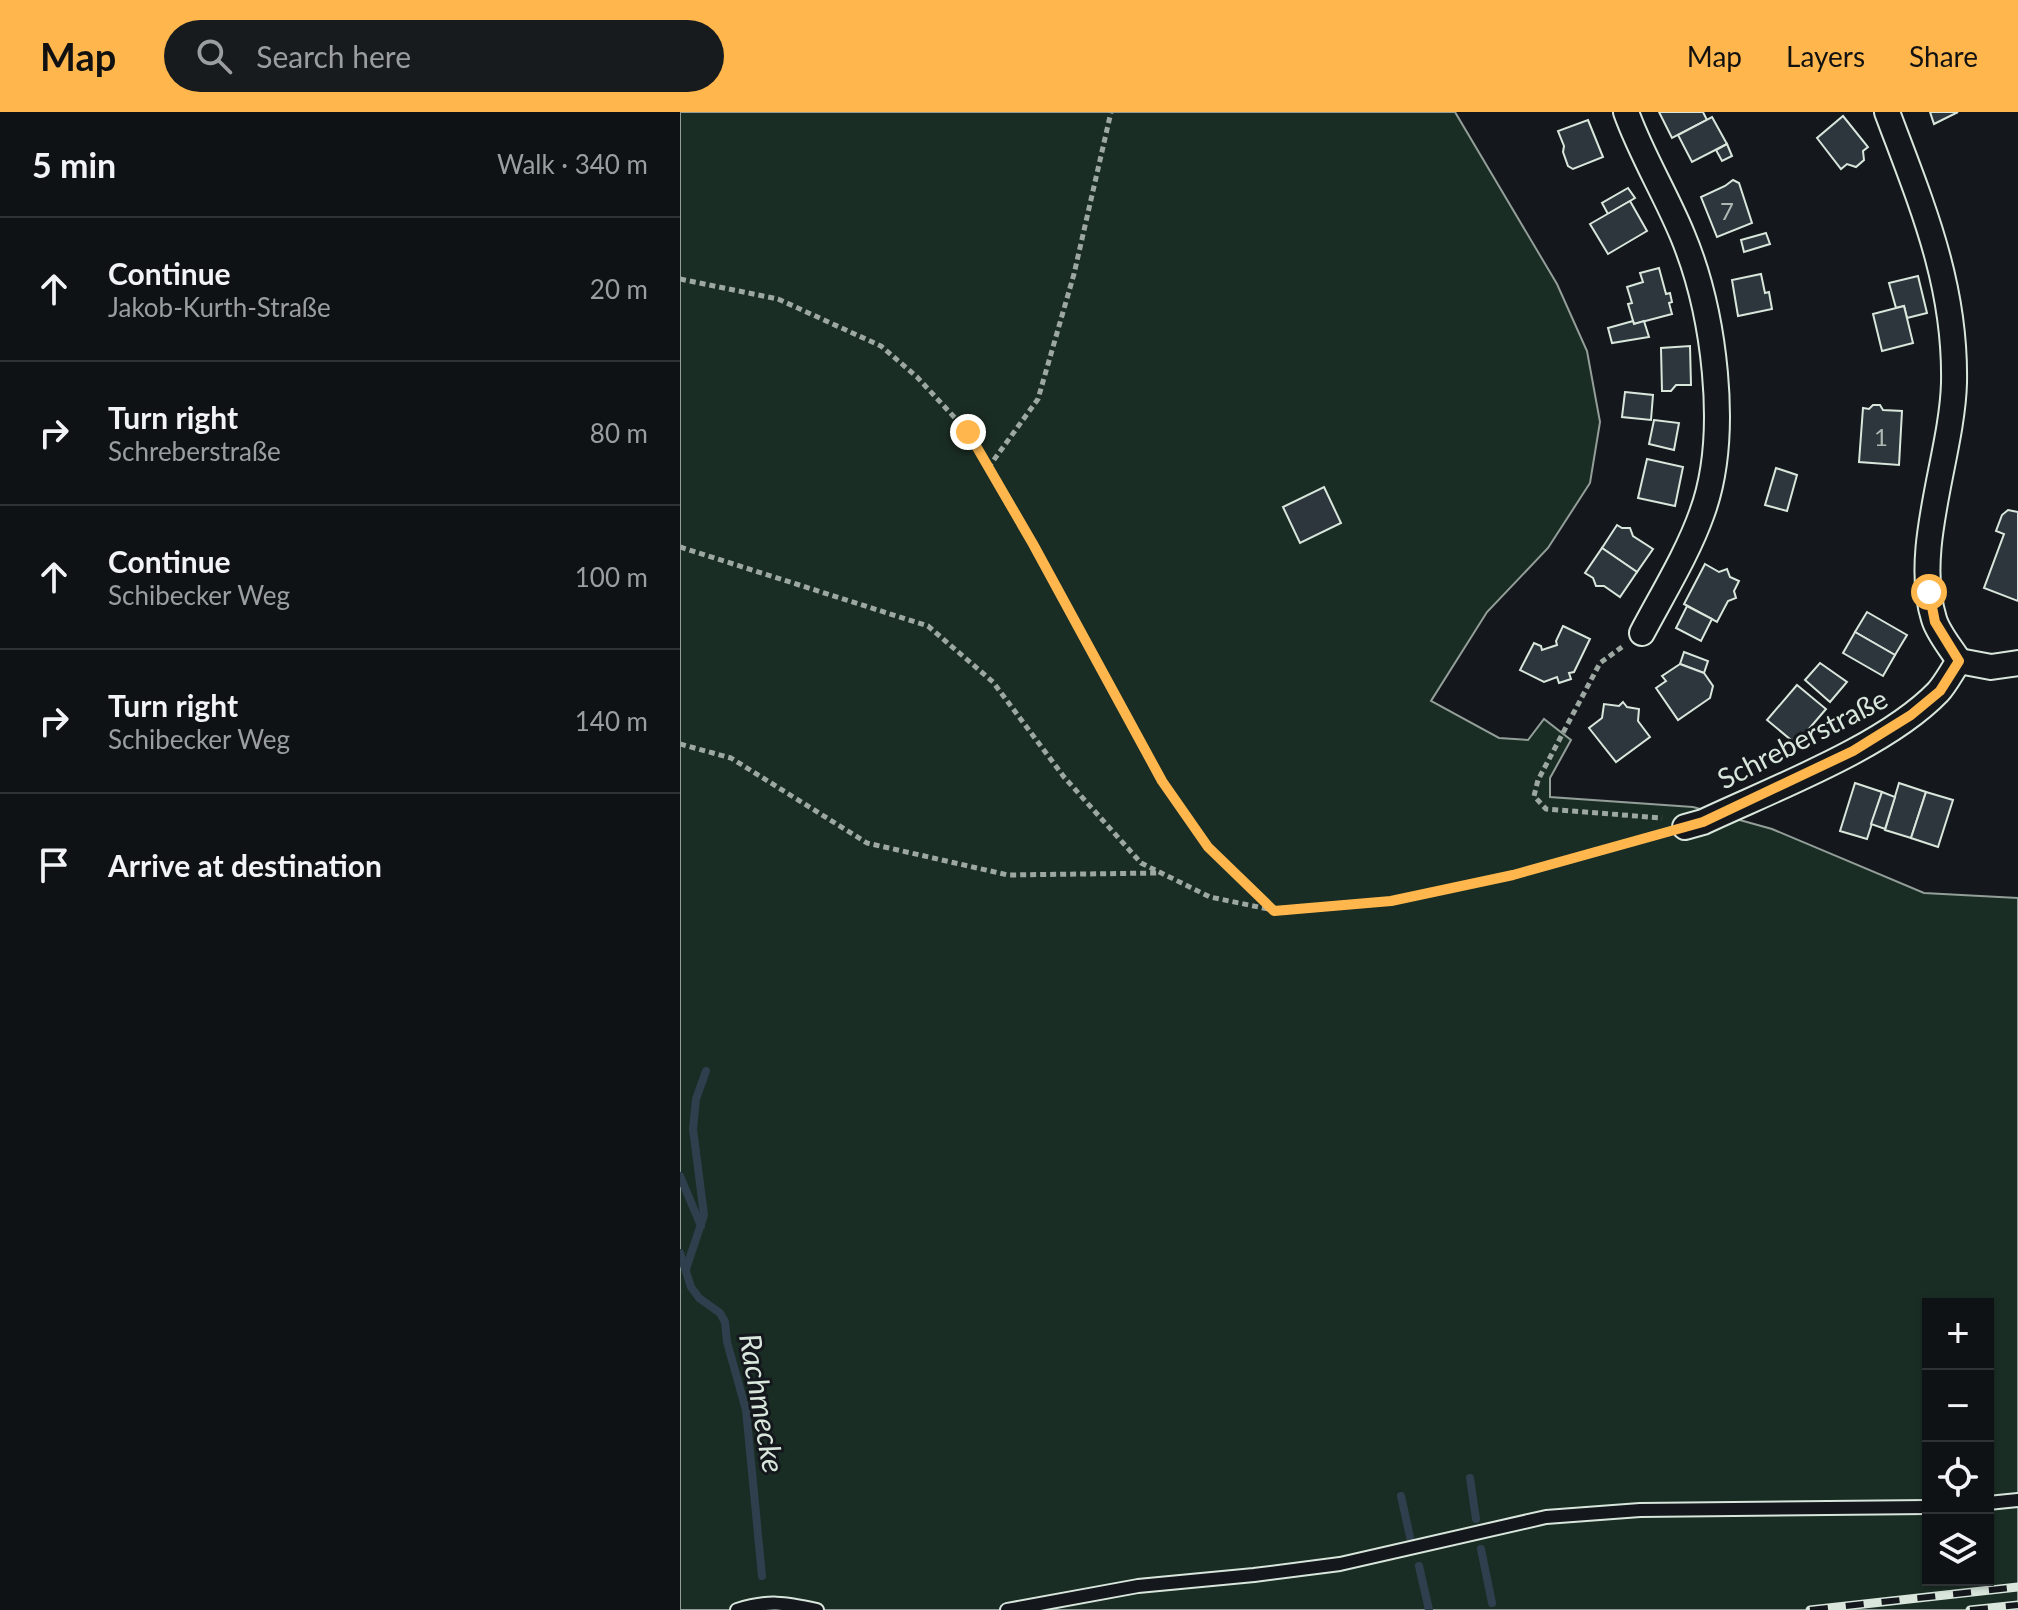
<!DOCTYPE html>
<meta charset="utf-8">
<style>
:root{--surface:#0f1215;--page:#181b1e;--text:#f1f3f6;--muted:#9b9ea0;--line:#2f3234;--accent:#ffb74d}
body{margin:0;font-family:Lato,sans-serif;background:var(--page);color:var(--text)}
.controls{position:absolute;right:24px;bottom:24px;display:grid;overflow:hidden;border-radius:0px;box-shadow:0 2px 6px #0004}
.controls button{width:72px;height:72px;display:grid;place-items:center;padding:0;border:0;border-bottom:2px solid var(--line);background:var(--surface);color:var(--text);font:40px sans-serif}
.stop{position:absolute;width:24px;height:24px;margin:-18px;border:6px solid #ffb74d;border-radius:50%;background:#fff}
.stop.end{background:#ffb74d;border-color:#fff;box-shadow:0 2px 8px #0008}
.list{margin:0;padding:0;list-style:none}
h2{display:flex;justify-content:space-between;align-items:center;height:104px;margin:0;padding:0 32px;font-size:34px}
h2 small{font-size:26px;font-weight:400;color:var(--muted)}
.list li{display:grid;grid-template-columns:52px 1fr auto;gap:24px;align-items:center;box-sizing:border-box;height:144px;padding:0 32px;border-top:2px solid var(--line)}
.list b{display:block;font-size:30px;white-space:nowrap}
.list p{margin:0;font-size:26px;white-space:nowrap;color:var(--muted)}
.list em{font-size:26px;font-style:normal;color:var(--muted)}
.icon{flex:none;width:44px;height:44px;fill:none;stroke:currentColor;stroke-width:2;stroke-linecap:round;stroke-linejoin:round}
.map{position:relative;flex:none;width:1338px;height:1498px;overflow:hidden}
header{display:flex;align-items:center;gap:48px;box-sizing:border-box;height:112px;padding:0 40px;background:var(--accent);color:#111}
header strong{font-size:38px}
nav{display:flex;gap:44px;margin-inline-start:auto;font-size:28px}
.search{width:560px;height:72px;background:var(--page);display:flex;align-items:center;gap:20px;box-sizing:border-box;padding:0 28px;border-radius:44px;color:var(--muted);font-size:30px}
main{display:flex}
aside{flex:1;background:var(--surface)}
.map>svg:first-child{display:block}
.green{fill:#1a2d24;stroke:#939e99;stroke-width:2;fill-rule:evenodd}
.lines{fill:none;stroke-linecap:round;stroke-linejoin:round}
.stream{stroke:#2f3f4d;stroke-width:8}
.building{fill:#2c363c;stroke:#d8e6dc;stroke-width:2}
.service-casing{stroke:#d8e6dc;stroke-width:16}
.minor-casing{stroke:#d8e6dc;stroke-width:28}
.path{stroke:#9da8a2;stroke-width:5;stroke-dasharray:6 4;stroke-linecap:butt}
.service{stroke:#14181c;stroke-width:12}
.minor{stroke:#14181c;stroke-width:24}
.rail-casing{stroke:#d8e6dc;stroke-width:9}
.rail{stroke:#14181c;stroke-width:6;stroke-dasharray:18;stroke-linecap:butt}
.route{stroke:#ffb74d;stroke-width:10}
.labels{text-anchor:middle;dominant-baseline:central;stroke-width:6;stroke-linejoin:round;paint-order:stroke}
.number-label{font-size:24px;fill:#adbab4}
.street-label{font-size:28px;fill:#d8e6dc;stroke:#14181c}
.water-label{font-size:30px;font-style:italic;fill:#d8e6dc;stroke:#14181c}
</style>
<header>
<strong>Map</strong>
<div class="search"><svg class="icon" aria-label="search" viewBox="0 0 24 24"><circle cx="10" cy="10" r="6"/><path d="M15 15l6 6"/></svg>Search here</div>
<nav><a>Map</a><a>Layers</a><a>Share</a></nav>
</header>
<main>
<aside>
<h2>5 min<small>Walk · 340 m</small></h2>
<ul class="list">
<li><svg class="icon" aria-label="ahead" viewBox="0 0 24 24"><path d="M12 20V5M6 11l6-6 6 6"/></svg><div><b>Continue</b><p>Jakob-Kurth-Straße</p></div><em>20 m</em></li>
<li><svg class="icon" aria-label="right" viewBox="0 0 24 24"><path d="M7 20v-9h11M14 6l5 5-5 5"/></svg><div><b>Turn right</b><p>Schreberstraße</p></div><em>80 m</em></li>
<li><svg class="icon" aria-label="ahead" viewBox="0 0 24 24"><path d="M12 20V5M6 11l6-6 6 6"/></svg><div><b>Continue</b><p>Schibecker Weg</p></div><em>100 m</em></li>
<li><svg class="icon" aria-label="right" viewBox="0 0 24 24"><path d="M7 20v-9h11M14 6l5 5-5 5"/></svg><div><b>Turn right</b><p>Schibecker Weg</p></div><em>140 m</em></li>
<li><svg class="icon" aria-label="arrive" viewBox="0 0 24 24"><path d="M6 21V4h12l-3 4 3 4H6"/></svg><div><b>Arrive at destination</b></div></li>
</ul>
</aside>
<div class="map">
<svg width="1338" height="1498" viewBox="0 0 1338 1498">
<rect width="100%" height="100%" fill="#14181c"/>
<path class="green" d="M0 0H775L877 172 907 239 920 310 910 371 868 436 807 500 751 589 819 626 848 628 864 607 891 628 870 666V685L1013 695 1092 717 1244 781 1338 786V1498H0ZM1248 1192H1308V1468H1248Z"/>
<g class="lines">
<g class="stream">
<path d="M0 1064 21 1114"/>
<path d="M0 1141 11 1175 19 1186 40 1201 45 1210 47 1230 66 1298 82 1464"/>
<path d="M6 1157 24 1103 13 1017 16 987 26 959"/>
<path d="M790 1366 796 1407"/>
<path d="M721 1384 730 1425"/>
<path d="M801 1437 812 1491"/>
<path d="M739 1454 749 1498"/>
</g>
</g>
<g class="building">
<path d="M979 0H1023L1027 8 992 26Z"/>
<path d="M1250 0H1278L1254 12Z"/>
<path d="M1163 4 1188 35 1183 39 1184 48 1176 55 1167 52 1161 57 1137 26Z"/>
<path d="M1032 5 1047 32 1012 50 998 23Z"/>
<path d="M908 8 923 45 893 57 888 54 883 40 884 34 878 19Z"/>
<path d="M1047 32 1052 44 1042 49 1036 38Z"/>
<path d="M1053 68 1059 71 1072 111 1037 125 1021 85 1045 74Z"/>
<path d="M948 76 955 86 928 102 922 91Z"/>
<path d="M950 89 967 119 928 142 910 112Z"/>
<path d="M1086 121 1090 132 1064 140 1061 128Z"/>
<path d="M979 156 986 182 990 181 992 190 989 191 992 202 954 212 948 192 952 191 947 175 963 170 960 161Z"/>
<path d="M1081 162 1085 181 1089 180 1092 197 1058 204 1052 168Z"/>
<path d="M1238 164 1247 201 1227 206 1224 194 1216 196 1209 171Z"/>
<path d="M1224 194 1233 231 1202 239 1193 202Z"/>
<path d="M953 209 954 212 964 209 969 225 932 231 928 216Z"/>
<path d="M1010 234 1011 273H996L991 279H982L981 236Z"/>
<path d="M945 280 973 283 971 308 942 305Z"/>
<path d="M1193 293H1200L1203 298 1222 299 1219 353 1179 350 1183 296 1189 297Z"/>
<path d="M974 308 999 311 994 338 969 332Z"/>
<path d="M967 347 1003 355 995 394 958 386Z"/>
<path d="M1096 356 1117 363 1107 399 1085 393Z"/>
<path d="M644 375 661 411 620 431 603 395Z"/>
<path d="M1328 398 1338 400V489L1304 476 1324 422 1316 419 1322 403Z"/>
<path d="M937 413 942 416H950L953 424 973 437 957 460 922 436Z"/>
<path d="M922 436 957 460 940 485 924 474H916L913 466 905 461Z"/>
<path d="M1025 452 1039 460 1047 457 1050 465 1059 469 1054 479 1056 486 1048 489 1037 510 1004 492Z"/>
<path d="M1007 494 1032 507 1021 529 996 516Z"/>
<path d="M1187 500 1227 523 1215 543 1175 520Z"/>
<path d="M883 514 910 527 894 560 889 561 891 567 879 571 877 565 864 570 840 558 854 531 861 534 862 538 877 533 876 529Z"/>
<path d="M1175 520 1215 543 1203 564 1163 541Z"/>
<path d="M1004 540 1028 549 1024 561 1000 552Z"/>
<path d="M1140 551 1167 570 1150 590 1125 568Z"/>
<path d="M1000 552 1024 561 1033 574 1030 586 998 608 976 576 986 569 982 564Z"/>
<path d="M1117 573 1146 597 1116 632 1087 608Z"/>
<path d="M943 590 947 595 959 597 958 609 970 625 936 650 909 616 922 606 924 592 939 594Z"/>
<path d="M1175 671 1202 680 1187 727 1160 719Z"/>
<path d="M1219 671 1246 680 1231 726 1205 718Z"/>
<path d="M1202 680 1215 685 1205 717 1191 712Z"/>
<path d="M1246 680 1273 688 1258 735 1231 726Z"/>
</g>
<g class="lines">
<g class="service-casing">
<g id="service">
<path d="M1308 1391 1338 1388"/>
<path d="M57 1498C88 1488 105 1491 137 1498"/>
<path d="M327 1498 458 1474 574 1463 660 1452 866 1405 960 1398 1248 1395"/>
</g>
</g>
<g class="minor-casing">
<g id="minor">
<path d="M946 0C961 42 985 81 1002 122 1034 198 1051 322 1022 401 1008 441 982 483 962 521"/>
<path d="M1207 0C1241 91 1276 171 1274 271 1272 344 1232 437 1254 507 1258 521 1271 536 1279 549"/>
<path d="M1279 549 1311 555 1338 551"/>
<path d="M1005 715 1023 710C1093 677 1205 635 1258 580 1266 571 1272 559 1279 549"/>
</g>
</g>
<g class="path">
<path d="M0 167 98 187 201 234 237 265 288 320 353 432 482 669 528 735 594 799 711 789 833 763 981 722"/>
<path d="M308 356 358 287 394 162 431 0"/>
<path d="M0 435 248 514 313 570 384 665 461 751 530 785 593 798"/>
<path d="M942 535 920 551 858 668 854 684 866 697 982 706"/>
<path d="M0 632 51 646 187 731 328 763 478 761"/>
</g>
<use href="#service" class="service"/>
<use href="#minor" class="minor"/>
<g class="rail-casing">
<g id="rail">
<path d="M1130 1498 1338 1475"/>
<path d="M1290 1498 1338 1493"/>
</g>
</g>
<use href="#rail" class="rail"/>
</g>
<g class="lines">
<path class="route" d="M288 320 353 432 482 669 528 735 594 799 711 789 833 763 1023 710 1173 639 1231 603 1260 579 1279 549 1255 510 1249 480"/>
</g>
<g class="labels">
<g class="number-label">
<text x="1047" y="98">7</text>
<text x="1201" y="324">1</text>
</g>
<g class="street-label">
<text transform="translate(1122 626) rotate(-27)">Schreberstraße</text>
</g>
<g class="water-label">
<text transform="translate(83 1291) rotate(80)">Rachmecke</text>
</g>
</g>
</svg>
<div class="controls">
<button>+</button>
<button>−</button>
<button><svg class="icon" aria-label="locate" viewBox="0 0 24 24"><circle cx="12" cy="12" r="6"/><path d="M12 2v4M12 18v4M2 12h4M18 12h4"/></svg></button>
<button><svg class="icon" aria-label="layers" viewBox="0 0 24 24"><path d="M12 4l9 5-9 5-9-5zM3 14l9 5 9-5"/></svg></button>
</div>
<div class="stop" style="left:1249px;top:480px"></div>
<div class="stop end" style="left:288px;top:320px"></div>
</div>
</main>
